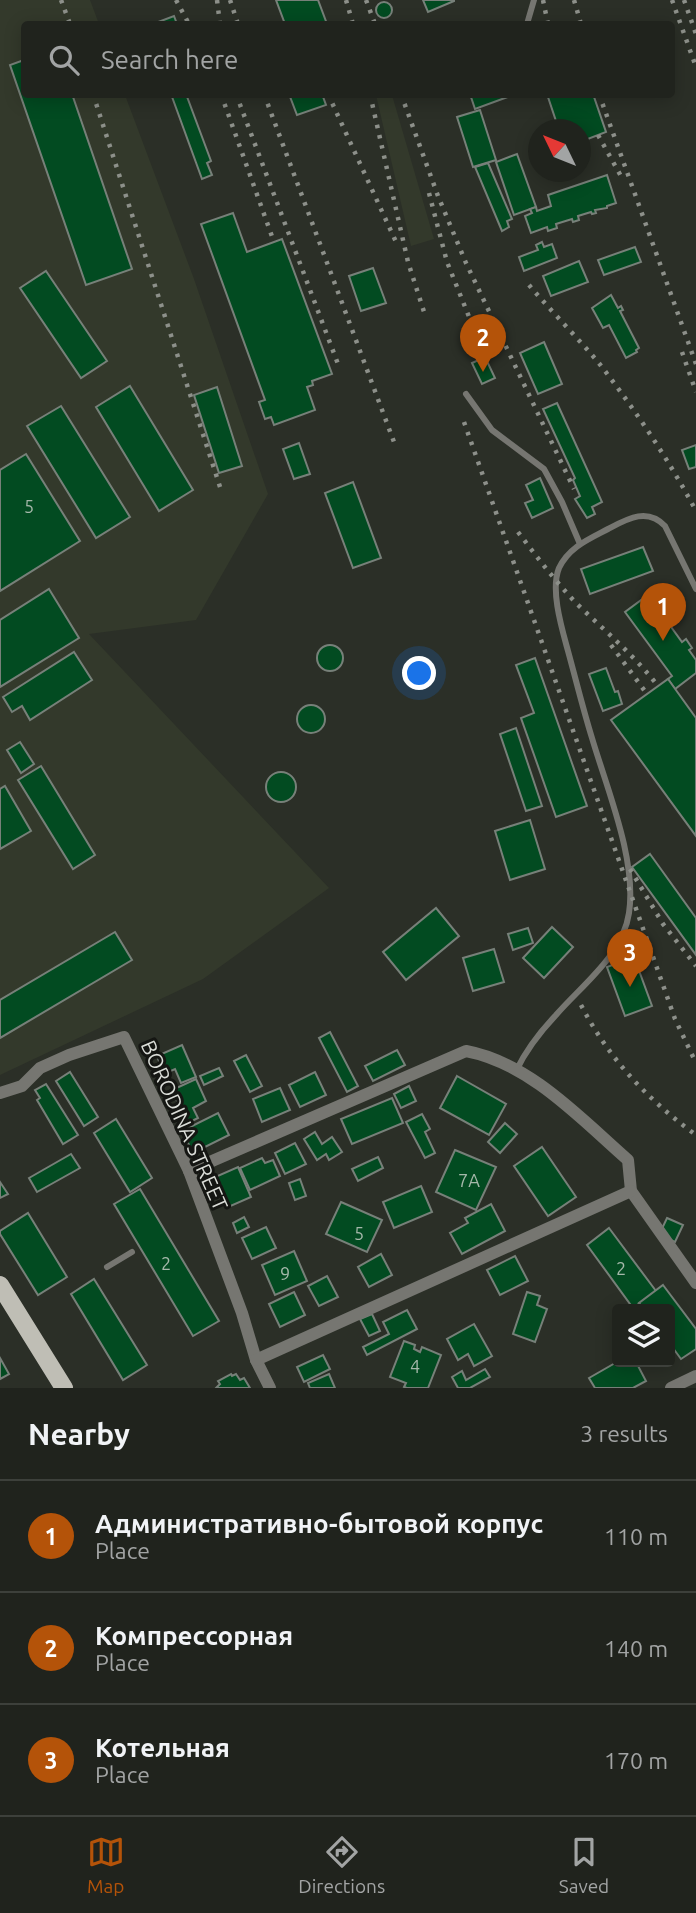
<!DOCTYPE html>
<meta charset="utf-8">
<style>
:root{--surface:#20231d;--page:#282b26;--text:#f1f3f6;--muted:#a2a4a4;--line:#3d403b;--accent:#b45309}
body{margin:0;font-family:Ubuntu,sans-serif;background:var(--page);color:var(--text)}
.controls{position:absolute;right:21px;bottom:21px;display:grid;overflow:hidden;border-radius:7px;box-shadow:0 4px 18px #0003}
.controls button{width:63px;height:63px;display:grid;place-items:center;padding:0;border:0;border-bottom:2px solid var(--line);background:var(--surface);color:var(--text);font:35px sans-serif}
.compass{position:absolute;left:528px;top:119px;width:63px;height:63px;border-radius:50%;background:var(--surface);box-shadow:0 4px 18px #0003;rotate:313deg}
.you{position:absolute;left:420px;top:674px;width:24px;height:24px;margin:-18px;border:5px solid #fff;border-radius:50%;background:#1a73e8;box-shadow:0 0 0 10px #1a73e833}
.badge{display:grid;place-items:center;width:46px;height:46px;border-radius:50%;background:var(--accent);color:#fff;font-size:23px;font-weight:700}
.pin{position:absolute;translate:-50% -58px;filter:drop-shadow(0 2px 4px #0008)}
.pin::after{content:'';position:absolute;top:37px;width:24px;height:21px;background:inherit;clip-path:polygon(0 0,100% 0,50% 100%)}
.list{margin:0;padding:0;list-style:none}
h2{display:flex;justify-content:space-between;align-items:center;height:91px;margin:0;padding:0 28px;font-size:30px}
h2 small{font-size:23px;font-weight:400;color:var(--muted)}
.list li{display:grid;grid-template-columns:46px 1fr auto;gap:21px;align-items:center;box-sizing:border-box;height:112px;padding:0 28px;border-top:2px solid var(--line)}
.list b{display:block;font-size:26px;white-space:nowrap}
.list p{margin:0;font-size:23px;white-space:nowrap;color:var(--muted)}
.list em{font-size:23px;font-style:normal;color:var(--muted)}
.icon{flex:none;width:38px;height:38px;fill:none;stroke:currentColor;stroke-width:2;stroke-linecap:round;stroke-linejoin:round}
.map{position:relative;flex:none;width:696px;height:1388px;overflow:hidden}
.search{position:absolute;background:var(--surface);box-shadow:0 4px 18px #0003;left:21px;right:21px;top:21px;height:77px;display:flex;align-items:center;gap:18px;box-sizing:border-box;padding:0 24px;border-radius:7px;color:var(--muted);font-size:26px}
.sheet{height:427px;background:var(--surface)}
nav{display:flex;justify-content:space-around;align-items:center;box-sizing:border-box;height:98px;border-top:2px solid var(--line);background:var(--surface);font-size:19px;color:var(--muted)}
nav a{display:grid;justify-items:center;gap:4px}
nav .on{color:var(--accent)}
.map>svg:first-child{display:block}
.built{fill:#33392b}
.building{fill:#024b21;stroke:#778079;stroke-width:2}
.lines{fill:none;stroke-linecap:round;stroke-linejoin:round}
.lane{stroke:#767671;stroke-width:6}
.street{stroke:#767671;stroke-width:12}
.primary{stroke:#bfbeb5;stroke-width:18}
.rail{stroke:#8d908a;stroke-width:4.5;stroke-dasharray:3.5 7;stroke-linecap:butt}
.labels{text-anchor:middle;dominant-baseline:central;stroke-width:6;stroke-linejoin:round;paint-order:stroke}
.number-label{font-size:18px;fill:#a5b8aa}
.street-label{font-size:21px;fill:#dbddd8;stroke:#151613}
</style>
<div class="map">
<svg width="696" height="1388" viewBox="0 0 696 1388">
<rect width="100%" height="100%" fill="#2b2f27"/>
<g class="built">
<path d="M0 0H90L99 24H24V94L125 95 194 279 268 494 196 620 89 634 329 888 203 979 0 1075Z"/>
<path d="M376 95H392L434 239 411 246Z"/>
</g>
<g class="building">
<path d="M276 0H318L327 24H285Z"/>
<path d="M423 0H454V1L428 12Z"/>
<circle cx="384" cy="10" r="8"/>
<path d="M174 16 177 24H153Z"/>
<path d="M24 60V94H72L132 269 86 285 10 65Z"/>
<path d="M171 94H186L211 161 207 163 212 175 202 179Z"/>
<path d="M289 94H322L326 105 297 115Z"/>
<path d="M470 94H513V95L475 109Z"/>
<path d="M547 94H593L606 132 580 142V130H559Z"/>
<path d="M480 110 496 160 473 167 457 117Z"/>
<path d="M517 154 536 207 514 215 496 162Z"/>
<path d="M488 163 512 219 507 221 509 227 502 231 475 167Z"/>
<path d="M607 175 616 203 607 206V208L595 210 596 213 592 214 591 212 578 216 579 220 573 222 572 219 556 224 557 228 548 231 547 227 531 233 525 216 532 213 530 209 536 207 537 211 551 206 548 195Z"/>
<path d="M233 213 247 252 282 239 332 374 312 381 313 385 307 387 315 410 274 425 271 417 265 419 259 402 265 400 201 224Z"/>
<path d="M542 242 544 247 552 244 557 258 524 271 519 257 538 250 536 245Z"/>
<path d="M635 247 641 262 604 275 598 260Z"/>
<path d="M579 261 588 282 551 296 543 276Z"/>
<path d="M373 268 386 303 361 311 349 276Z"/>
<path d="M46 271 107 361 81 378 20 288Z"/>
<path d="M611 295 618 308 621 306 623 310 620 311 639 348 636 350 637 352 626 358 609 325 603 328 592 308Z"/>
<path d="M544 342 562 384 538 394 520 353Z"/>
<path d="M485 357 495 378 482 384 472 363Z"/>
<path d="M130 386 193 490 159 511 96 407Z"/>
<path d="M217 387 242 466 219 473 194 395Z"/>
<path d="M557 403 602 502 592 507 595 514 587 518 575 499 580 496 573 480 575 478 543 409Z"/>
<path d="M61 406 130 517 96 538 27 426Z"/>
<path d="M299 443 310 474 294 479 283 449Z"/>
<path d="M696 445V467L689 469 682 450Z"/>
<path d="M26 454 80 541 0 591V470Z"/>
<path d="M540 478 553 508 532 518 525 503 533 500 526 485Z"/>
<path d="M353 482 381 558 353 568 325 493Z"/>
<path d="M643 547 653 571 590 594 581 569Z"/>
<path d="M49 589 79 638 0 687V620Z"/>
<path d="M648 595 682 642 686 639 692 648 689 650 696 660V673L675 689 668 679 672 676 625 612Z"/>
<circle cx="330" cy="658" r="13"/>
<path d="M74 652 92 680 30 720 22 706 12 712 3 697Z"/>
<path d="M535 658 587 806 556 817 521 718 534 713 516 665Z"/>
<path d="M606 668 615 692 618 691 622 704 603 711 589 674Z"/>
<path d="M668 679 696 718V836L611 720Z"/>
<circle cx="311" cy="719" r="14"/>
<path d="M516 728 542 806 526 811 500 734Z"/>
<path d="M20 742 34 764 21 773 7 750Z"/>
<path d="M41 766 95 855 73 869 18 780Z"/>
<circle cx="281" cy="787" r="15"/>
<path d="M5 786 31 831 0 849V789Z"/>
<path d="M530 820 545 869 510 880 495 831Z"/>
<path d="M650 854 696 918V955L632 867Z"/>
<path d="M436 908 459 936 406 980 383 952Z"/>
<path d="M552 927 573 947 544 978 523 958Z"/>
<path d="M528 928 533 943 513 950 508 934Z"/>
<path d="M115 932 132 960 0 1038V1000Z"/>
<path d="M494 949 504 982 473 991 463 958Z"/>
<path d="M634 957 652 1006 625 1016 607 967Z"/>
<path d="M330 1032 358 1086 347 1092 319 1038Z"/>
<path d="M182 1045 196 1077 181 1083 175 1069 164 1074 157 1056Z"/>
<path d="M397 1050 405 1065 373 1081 365 1066Z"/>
<path d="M246 1055 262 1086 250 1092 234 1061Z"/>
<path d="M219 1068 223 1076 204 1085 200 1076Z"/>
<path d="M70 1072 98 1117 84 1126 56 1081Z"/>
<path d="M315 1072 326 1095 300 1107 289 1085Z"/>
<path d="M457 1076 506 1104 489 1135 440 1108Z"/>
<path d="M196 1079 206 1101 193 1108 198 1118 182 1126 178 1117 183 1114 172 1090Z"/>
<path d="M46 1084 78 1135 63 1144 37 1100 40 1098 35 1090Z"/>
<path d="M409 1086 416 1101 401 1108 394 1094Z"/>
<path d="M280 1088 290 1110 262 1122 253 1099Z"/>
<path d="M392 1098 403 1123 352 1144 341 1119Z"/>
<path d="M218 1113 229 1135 193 1153 182 1131Z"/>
<path d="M422 1114 430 1129 425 1132 435 1153 425 1158 406 1122Z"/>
<path d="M116 1119 152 1178 130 1192 94 1133Z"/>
<path d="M505 1123 517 1134 500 1153 488 1142Z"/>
<path d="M315 1132 322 1144 332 1137 342 1152 329 1160 326 1154 317 1160 304 1139Z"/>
<path d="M295 1143 306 1164 285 1174 275 1153Z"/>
<path d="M542 1147 576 1197 548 1216 514 1166Z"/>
<path d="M455 1150 496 1167 476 1210 436 1192Z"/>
<path d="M71 1154 80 1168 37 1192 29 1178Z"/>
<path d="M378 1157 383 1168 358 1181 352 1169Z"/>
<path d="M262 1158 265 1163 273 1160 280 1176 250 1190 240 1168Z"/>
<path d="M238 1167 251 1197 226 1208 213 1178Z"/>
<path d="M300 1179 306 1196 295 1200 289 1183Z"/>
<path d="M0 1182 8 1194 0 1198Z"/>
<path d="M421 1186 432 1212 394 1228 383 1202Z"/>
<path d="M140 1189 219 1321 193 1336 114 1204Z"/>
<path d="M341 1202 382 1220 367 1252 326 1234Z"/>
<path d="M491 1204 505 1231 462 1254 450 1233 468 1223 465 1218Z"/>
<path d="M28 1213 67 1277 38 1295 0 1234V1231Z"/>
<path d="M244 1217 249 1227 237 1233 233 1223Z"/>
<path d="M667 1218 683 1225 675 1242 659 1235Z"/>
<path d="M266 1227 276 1248 252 1259 242 1238Z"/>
<path d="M609 1228 656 1291 633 1308 587 1245Z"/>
<path d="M294 1251 307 1281 275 1295 262 1265Z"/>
<path d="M381 1254 392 1275 369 1287 358 1267Z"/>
<path d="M515 1256 528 1281 500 1295 487 1270Z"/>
<path d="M327 1276 338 1297 319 1306 308 1286Z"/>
<path d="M94 1279 147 1365 123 1380 71 1294Z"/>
<path d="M663 1285 696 1329V1349L681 1359 670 1344V1309H644L639 1303Z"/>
<path d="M294 1292 305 1315 280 1327 269 1304Z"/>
<path d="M527 1292 540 1296 537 1305 547 1309 535 1342 513 1334Z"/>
<path d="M407 1310 417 1329 367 1355 363 1347 389 1334 383 1322Z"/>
<path d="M372 1314 380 1331 369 1336 360 1319Z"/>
<path d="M474 1324 492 1356 474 1366 468 1354 458 1360 447 1339Z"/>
<path d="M404 1341 415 1345 414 1349 420 1352 422 1347 441 1355 428 1388H407L404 1387 406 1383 390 1377Z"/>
<path d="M323 1355 330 1369 304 1382 297 1367Z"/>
<path d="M0 1358 9 1374 0 1379Z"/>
<path d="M617 1362H636L646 1381 633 1388H595L589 1378Z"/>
<path d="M485 1369 490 1377 470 1388H458L452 1377 462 1371 466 1380Z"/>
<path d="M231 1374 232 1376 236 1374 240 1380 244 1378 250 1388H216L220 1384 218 1381Z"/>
<path d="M329 1374 335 1388H310L308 1383Z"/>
</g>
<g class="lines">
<g class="lane">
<path d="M527 24 534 0"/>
<path d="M466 394 492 430 544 469 562 502 580 544"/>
<path d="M516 1071C526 1050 540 1032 556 1015 582 985 623 955 629 913 637 860 607 789 592 738 583 709 576 680 568 651 562 629 550 590 559 568 569 547 589 539 608 529 627 519 647 507 665 526L696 589"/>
<path d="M107 1267 132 1252"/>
</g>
<g class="street">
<path d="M0 1093 22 1086 40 1068 69 1055 124 1037 189 1171 242 1313 256 1360 270 1388"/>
<path d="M189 1171 466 1051C530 1063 581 1119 628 1160L631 1191 696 1283"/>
<path d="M256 1360 631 1191"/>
<path d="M671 1388 696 1376"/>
</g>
<path class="primary" d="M0 1285 64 1388"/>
<g class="rail">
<path d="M61 0 70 24"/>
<path d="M176 0 189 24"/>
<path d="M217 0 220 24"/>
<path d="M230 0 238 24"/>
<path d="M346 0 353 24"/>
<path d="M366 0 375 24"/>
<path d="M543 0 548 24"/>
<path d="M574 0 581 24"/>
<path d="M672 0 696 67"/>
<path d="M684 0 696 34"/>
<path d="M93 94 221 490"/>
<path d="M221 94 274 242"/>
<path d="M236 94 338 364"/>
<path d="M264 94 394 442"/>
<path d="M328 94 397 244"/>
<path d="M370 94 408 262 426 318"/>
<path d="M401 94 438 196 466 263 574 489"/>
<path d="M599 94 696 364"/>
<path d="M598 135 622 178"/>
<path d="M429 193 447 262 482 349"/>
<path d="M529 285C551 311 576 336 598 362 634 408 669 460 696 511"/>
<path d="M682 352 696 392"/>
<path d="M464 422 675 1019 696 1063"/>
<path d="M518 532C537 557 555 581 577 604 605 631 634 655 658 686"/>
<path d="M611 645 647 694"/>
<path d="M630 869 663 924 696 966"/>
<path d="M581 1005C609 1059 647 1099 696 1135"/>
</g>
</g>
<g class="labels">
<g class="number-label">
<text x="29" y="506">5</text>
<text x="469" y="1180">7А</text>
<text x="359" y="1233">5</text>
<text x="166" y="1263">2</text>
<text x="621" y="1268">2</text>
<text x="285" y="1273">9</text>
<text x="415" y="1366">4</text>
</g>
<g class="street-label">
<text transform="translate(185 1125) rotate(66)">BORODINA STREET</text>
</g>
</g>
</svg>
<div class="controls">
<button><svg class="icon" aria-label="layers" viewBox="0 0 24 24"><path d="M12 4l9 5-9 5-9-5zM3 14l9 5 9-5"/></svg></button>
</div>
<svg class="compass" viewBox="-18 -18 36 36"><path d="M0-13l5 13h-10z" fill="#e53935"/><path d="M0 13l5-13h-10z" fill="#a2a4a4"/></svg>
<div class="you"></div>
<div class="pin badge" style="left:663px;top:641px">1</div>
<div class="pin badge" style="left:483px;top:372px">2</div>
<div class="pin badge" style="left:630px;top:987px">3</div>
<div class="search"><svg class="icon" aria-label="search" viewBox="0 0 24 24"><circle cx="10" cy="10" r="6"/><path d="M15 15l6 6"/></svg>Search here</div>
</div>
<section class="sheet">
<h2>Nearby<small>3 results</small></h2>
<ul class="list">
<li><span class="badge">1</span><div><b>Административно-бытовой корпус</b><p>Place</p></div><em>110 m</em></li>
<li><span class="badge">2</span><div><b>Компрессорная</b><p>Place</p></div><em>140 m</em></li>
<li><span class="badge">3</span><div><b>Котельная</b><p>Place</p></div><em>170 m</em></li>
</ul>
</section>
<nav>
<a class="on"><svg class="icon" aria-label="map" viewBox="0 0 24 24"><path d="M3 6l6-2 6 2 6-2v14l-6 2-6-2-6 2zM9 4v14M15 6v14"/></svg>Map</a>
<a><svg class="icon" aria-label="directions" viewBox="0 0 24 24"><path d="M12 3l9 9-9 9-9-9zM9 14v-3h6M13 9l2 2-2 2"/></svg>Directions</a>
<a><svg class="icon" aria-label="saved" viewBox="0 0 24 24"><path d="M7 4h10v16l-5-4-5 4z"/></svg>Saved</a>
</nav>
